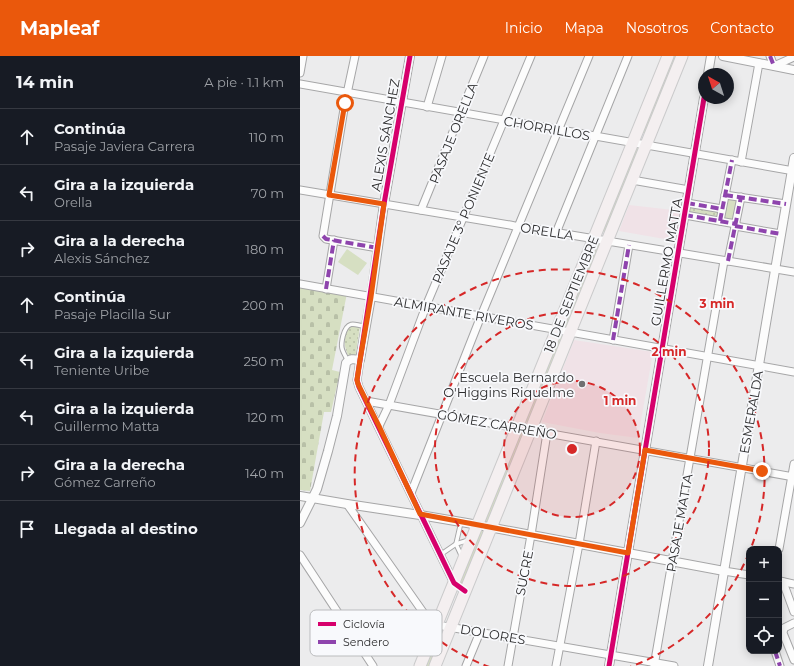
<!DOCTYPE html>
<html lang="es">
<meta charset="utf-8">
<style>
:root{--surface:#171b24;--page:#242831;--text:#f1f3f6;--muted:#9ea1a6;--line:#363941;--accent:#ea580c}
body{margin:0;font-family:Montserrat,sans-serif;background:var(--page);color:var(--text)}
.controls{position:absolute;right:12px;bottom:12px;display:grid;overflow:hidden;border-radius:8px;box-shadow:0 2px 10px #0003}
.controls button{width:36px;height:36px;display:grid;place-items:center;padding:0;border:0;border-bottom:1px solid var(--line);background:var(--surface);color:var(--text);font:20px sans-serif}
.compass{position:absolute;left:398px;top:12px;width:36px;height:36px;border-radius:50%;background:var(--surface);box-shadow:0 2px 10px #0003;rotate:321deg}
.stop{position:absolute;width:12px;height:12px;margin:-9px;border:3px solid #ea580c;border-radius:50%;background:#fff}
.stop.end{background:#ea580c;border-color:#fff;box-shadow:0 1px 4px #0008}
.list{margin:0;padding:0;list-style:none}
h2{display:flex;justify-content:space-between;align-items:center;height:52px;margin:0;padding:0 16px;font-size:17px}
h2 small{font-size:13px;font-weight:400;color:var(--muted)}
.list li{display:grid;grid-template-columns:26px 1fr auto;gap:12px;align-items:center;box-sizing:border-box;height:56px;padding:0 16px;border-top:1px solid var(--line)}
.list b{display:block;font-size:15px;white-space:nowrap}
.list p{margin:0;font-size:13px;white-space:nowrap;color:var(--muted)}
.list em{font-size:13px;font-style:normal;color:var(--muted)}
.icon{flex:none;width:22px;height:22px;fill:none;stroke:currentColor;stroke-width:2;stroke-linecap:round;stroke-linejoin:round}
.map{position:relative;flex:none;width:494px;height:610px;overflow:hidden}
header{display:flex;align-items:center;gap:24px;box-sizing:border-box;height:56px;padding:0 20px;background:var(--accent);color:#fff}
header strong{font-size:19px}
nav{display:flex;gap:22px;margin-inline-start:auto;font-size:14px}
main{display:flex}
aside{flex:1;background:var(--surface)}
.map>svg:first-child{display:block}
.education{fill:#f0e2e7}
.grass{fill:#d6dfc2}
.cemetery{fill:url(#cemetery-stones)}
.park{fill:url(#park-dots)}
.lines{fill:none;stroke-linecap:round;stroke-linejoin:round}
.service-casing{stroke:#a6a6a7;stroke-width:5.5}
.minor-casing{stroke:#a6a6a7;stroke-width:9}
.tertiary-casing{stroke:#a6a6a7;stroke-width:10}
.primary-casing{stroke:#cacacb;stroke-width:13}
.service{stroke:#fcfcfc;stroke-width:3.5}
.minor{stroke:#fcfcfc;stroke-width:7}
.tertiary{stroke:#fcfcfc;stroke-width:8}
.primary{stroke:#f4eff0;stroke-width:11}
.quiet{stroke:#8e44ad;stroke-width:4;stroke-dasharray:8 4;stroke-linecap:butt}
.cycleway-casing{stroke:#f8f9fc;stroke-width:8}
.cycleway{stroke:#d6006c;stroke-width:5}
.route{stroke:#ea580c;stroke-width:5}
.ring{fill:none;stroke:#d62828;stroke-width:2;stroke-dasharray:7 5}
.poi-dot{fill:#707071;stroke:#f8f9fc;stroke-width:1.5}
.labels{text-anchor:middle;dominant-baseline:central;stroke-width:3.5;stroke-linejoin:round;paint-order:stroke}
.street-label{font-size:13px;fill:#2d2d2e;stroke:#f8f9fc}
.poi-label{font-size:13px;fill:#2d2d2e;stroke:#f8f9fc;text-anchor:end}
.key{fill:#f8f9fc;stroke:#bbbcbe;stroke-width:1}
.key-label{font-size:11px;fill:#2d2d2e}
.centre{fill:#d62828;stroke:#f8f9fc;stroke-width:2}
.ring-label{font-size:12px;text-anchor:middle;font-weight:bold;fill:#d62828;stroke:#f8f9fc;stroke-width:3.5;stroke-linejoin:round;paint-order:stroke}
</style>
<header>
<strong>Mapleaf</strong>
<nav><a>Inicio</a><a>Mapa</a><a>Nosotros</a><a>Contacto</a></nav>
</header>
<main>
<aside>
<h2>14 min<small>A pie · 1.1 km</small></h2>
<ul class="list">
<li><svg class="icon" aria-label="ahead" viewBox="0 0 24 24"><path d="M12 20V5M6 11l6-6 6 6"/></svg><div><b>Continúa</b><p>Pasaje Javiera Carrera</p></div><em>110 m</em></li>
<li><svg class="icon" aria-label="left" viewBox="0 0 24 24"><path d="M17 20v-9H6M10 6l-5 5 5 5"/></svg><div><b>Gira a la izquierda</b><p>Orella</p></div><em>70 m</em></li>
<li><svg class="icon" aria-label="right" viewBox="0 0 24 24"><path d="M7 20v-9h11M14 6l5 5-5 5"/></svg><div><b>Gira a la derecha</b><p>Alexis Sánchez</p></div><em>180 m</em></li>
<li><svg class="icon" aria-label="ahead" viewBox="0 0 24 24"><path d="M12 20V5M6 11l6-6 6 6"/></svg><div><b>Continúa</b><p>Pasaje Placilla Sur</p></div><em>200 m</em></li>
<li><svg class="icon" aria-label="left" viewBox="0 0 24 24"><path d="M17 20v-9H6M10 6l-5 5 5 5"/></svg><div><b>Gira a la izquierda</b><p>Teniente Uribe</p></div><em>250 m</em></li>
<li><svg class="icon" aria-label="left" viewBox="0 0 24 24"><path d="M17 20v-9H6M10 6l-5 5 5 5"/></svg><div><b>Gira a la izquierda</b><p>Guillermo Matta</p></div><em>120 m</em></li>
<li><svg class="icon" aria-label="right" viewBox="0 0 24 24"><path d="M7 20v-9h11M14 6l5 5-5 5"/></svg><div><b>Gira a la derecha</b><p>Gómez Carreño</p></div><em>140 m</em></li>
<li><svg class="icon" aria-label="arrive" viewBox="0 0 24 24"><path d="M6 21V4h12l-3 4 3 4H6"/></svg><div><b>Llegada al destino</b></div></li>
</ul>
</aside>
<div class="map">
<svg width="494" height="610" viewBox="0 0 494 610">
<defs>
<pattern id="cemetery-stones" width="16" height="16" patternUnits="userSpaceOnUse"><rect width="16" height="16" fill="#d6dfc2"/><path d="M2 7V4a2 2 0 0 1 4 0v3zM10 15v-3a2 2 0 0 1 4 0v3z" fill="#b8c0a7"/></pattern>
<pattern id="park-dots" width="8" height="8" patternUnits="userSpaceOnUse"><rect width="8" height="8" fill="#d6dfc2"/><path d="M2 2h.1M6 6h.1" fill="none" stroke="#b8c0a7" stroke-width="1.8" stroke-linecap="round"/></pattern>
</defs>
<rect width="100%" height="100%" fill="#ececed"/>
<g class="education">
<path d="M329 149 382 155 376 185 319 175Z"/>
<path d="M274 284 353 296 338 382 300 377 242 366Z"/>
</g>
<g class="grass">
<path d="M371 0H378L347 78 339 76Z"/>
<path d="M334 91 342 92 307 176 300 175Z"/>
<path d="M427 141 438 144 433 166 422 164Z"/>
<path d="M296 187 302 188 267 275 260 273Z"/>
<path d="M47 193 67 207 58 219 38 206Z"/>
<path d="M257 279 265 280 230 368 223 365Z"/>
<path d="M218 375 225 377 188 468 182 467Z"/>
<path d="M179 473 186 475 164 529 157 526Z"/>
<path d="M138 577 144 578 131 610H124Z"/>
</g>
<path class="cemetery" d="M0 230 47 237 32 314 40 316 31 356H24L10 435 0 434Z"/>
<g class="park">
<path d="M389 151 418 155 417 163 389 159Z"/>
<path d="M51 269 60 270 55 303H50C43 290 42 280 51 269Z"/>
</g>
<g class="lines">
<g class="service-casing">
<g id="service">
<path d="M48 305C42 294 40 292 43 280 47 265 53 267 66 271"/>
<path d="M161 466 156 488 162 501"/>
<path d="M140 499 156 488 169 484"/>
</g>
</g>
<g class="minor-casing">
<g id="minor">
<path d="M55 0 45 47 23 180 26 183 78 192"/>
<path d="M470 0 474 10 494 1"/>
<path d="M0 17 3 0"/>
<path d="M0 28 494 115"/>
<path d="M127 51 142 0"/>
<path d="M441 106 459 7"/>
<path d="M332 124 389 134"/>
<path d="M0 134 210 169 219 171H223L494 216"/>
<path d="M425 139 486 148"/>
<path d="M387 147 422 153"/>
<path d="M121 154 184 0"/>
<path d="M385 159 436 168"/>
<path d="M420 165 432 104"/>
<path d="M435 170 481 178"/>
<path d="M256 177 328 0"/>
<path d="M428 205 441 141"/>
<path d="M0 228 494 316"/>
<path d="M26 233 34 184"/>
<path d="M313 284 329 189"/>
<path d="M60 304 57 324 59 331 154 527 165 535"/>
<path d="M66 345 494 421"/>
<path d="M79 370 89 349 126 250 231 0"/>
<path d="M111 437 181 260 289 0"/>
<path d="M47 448 130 566 137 569 374 610"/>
<path d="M479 493 494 408"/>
<path d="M0 499 73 610"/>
<path d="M424 515 449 519"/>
<path d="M480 525 494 528"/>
<path d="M483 526 494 556"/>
<path d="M494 567 484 572 483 577 494 604"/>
<path d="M475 595 480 610"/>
<path d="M166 610 180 576"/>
<path d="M208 610 231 479 247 377"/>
<path d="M256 610 279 488 296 385"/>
<path d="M354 610 424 205"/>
</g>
</g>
<g class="tertiary-casing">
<g id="tertiary">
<path d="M423 0 494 14"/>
<path d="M408 18 411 0"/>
<path d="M0 440 47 448 120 459 167 467 424 515"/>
<path d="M0 467 17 433 28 395 37 360 46 307C50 302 54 303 60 304L71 241 84 148 110 0"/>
<path d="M309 610 404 42"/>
<path d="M408 610 494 102"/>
</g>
</g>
<g class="primary-casing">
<g id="primary">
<path d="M120 610 368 0"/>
<path d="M135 610 382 0"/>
</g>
</g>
<use href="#service" class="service"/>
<use href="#minor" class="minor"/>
<use href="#tertiary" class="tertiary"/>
<use href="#primary" class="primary"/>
<g class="quiet">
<path d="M470 0 474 10"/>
<path d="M425 139 486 148"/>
<path d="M387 147 422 153"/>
<path d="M385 159 436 168"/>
<path d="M420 165 432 104"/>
<path d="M435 170 481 178"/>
<path d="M23 180 26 183 78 192"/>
<path d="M428 205 441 141"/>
<path d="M26 233 34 184"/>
<path d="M313 284 329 189"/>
<path d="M475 595 480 610"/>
</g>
<g class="cycleway-casing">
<g id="cycleway">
<path d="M110 0 84 148 57 324 59 331 154 527 165 535"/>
<path d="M309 610 404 42"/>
</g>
</g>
<use href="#cycleway" class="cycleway"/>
</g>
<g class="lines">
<path class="route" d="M45 47 29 139 84 148 71 241 60 304 57 324 58 328 79 370 120 458 328 497 345 394 462 415"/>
</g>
<circle cx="272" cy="393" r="68" fill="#d62828" fill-opacity=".12"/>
<g class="ring">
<circle cx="272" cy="393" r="68"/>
<circle cx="272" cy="393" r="137"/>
<path d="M449 497A205 205 0 1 1 451 492"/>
</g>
<circle class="poi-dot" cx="282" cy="328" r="4"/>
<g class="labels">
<g class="street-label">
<text transform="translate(247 72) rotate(10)">CHORRILLOS</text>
<text transform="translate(153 77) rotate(-68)">PASAJE ORELLA</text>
<text transform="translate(85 79) rotate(-80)">ALEXIS SÁNCHEZ</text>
<text transform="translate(163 162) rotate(-67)">PASAJE 3° PONIENTE</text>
<text transform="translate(247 175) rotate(9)">ORELLA</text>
<text transform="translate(366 206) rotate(-80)">GUILLERMO MATTA</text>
<text transform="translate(271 238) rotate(-68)">18 DE SEPTIEMBRE</text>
<text transform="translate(164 257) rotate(10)">ALMIRANTE RIVEROS</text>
<text transform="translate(451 356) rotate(-80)">ESMERALDA</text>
<text transform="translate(197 368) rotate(10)">GÓMEZ CARREÑO</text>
<text transform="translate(379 467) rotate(-80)">PASAJE MATTA</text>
<text transform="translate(224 517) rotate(-79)">SUCRE</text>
<text transform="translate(193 578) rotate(10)">DOLORES</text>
</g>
<g class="poi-label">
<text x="274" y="321">Escuela Bernardo<tspan x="274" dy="15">O'Higgins Riquelme</tspan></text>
</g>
</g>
<rect x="10" y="554" width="132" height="46" rx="6" class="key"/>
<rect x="18" y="566" width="18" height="4" fill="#d6006c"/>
<rect x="18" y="584" width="18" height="4" fill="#8e44ad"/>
<g class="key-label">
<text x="43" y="572">Ciclovía</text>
<text x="43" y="590">Sendero</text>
</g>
<circle cx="272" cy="393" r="6" class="centre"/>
<g class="ring-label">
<text x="417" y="252">3 min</text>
<text x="369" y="300">2 min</text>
<text x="320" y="349">1 min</text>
</g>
</svg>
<div class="controls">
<button>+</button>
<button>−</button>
<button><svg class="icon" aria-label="locate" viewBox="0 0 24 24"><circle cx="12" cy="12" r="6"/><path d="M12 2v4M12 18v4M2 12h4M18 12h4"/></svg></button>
</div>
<svg class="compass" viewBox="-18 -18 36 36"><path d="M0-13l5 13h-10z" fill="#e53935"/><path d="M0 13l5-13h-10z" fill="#9ea1a6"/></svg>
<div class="stop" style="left:45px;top:47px"></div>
<div class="stop end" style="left:462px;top:415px"></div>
</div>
</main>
